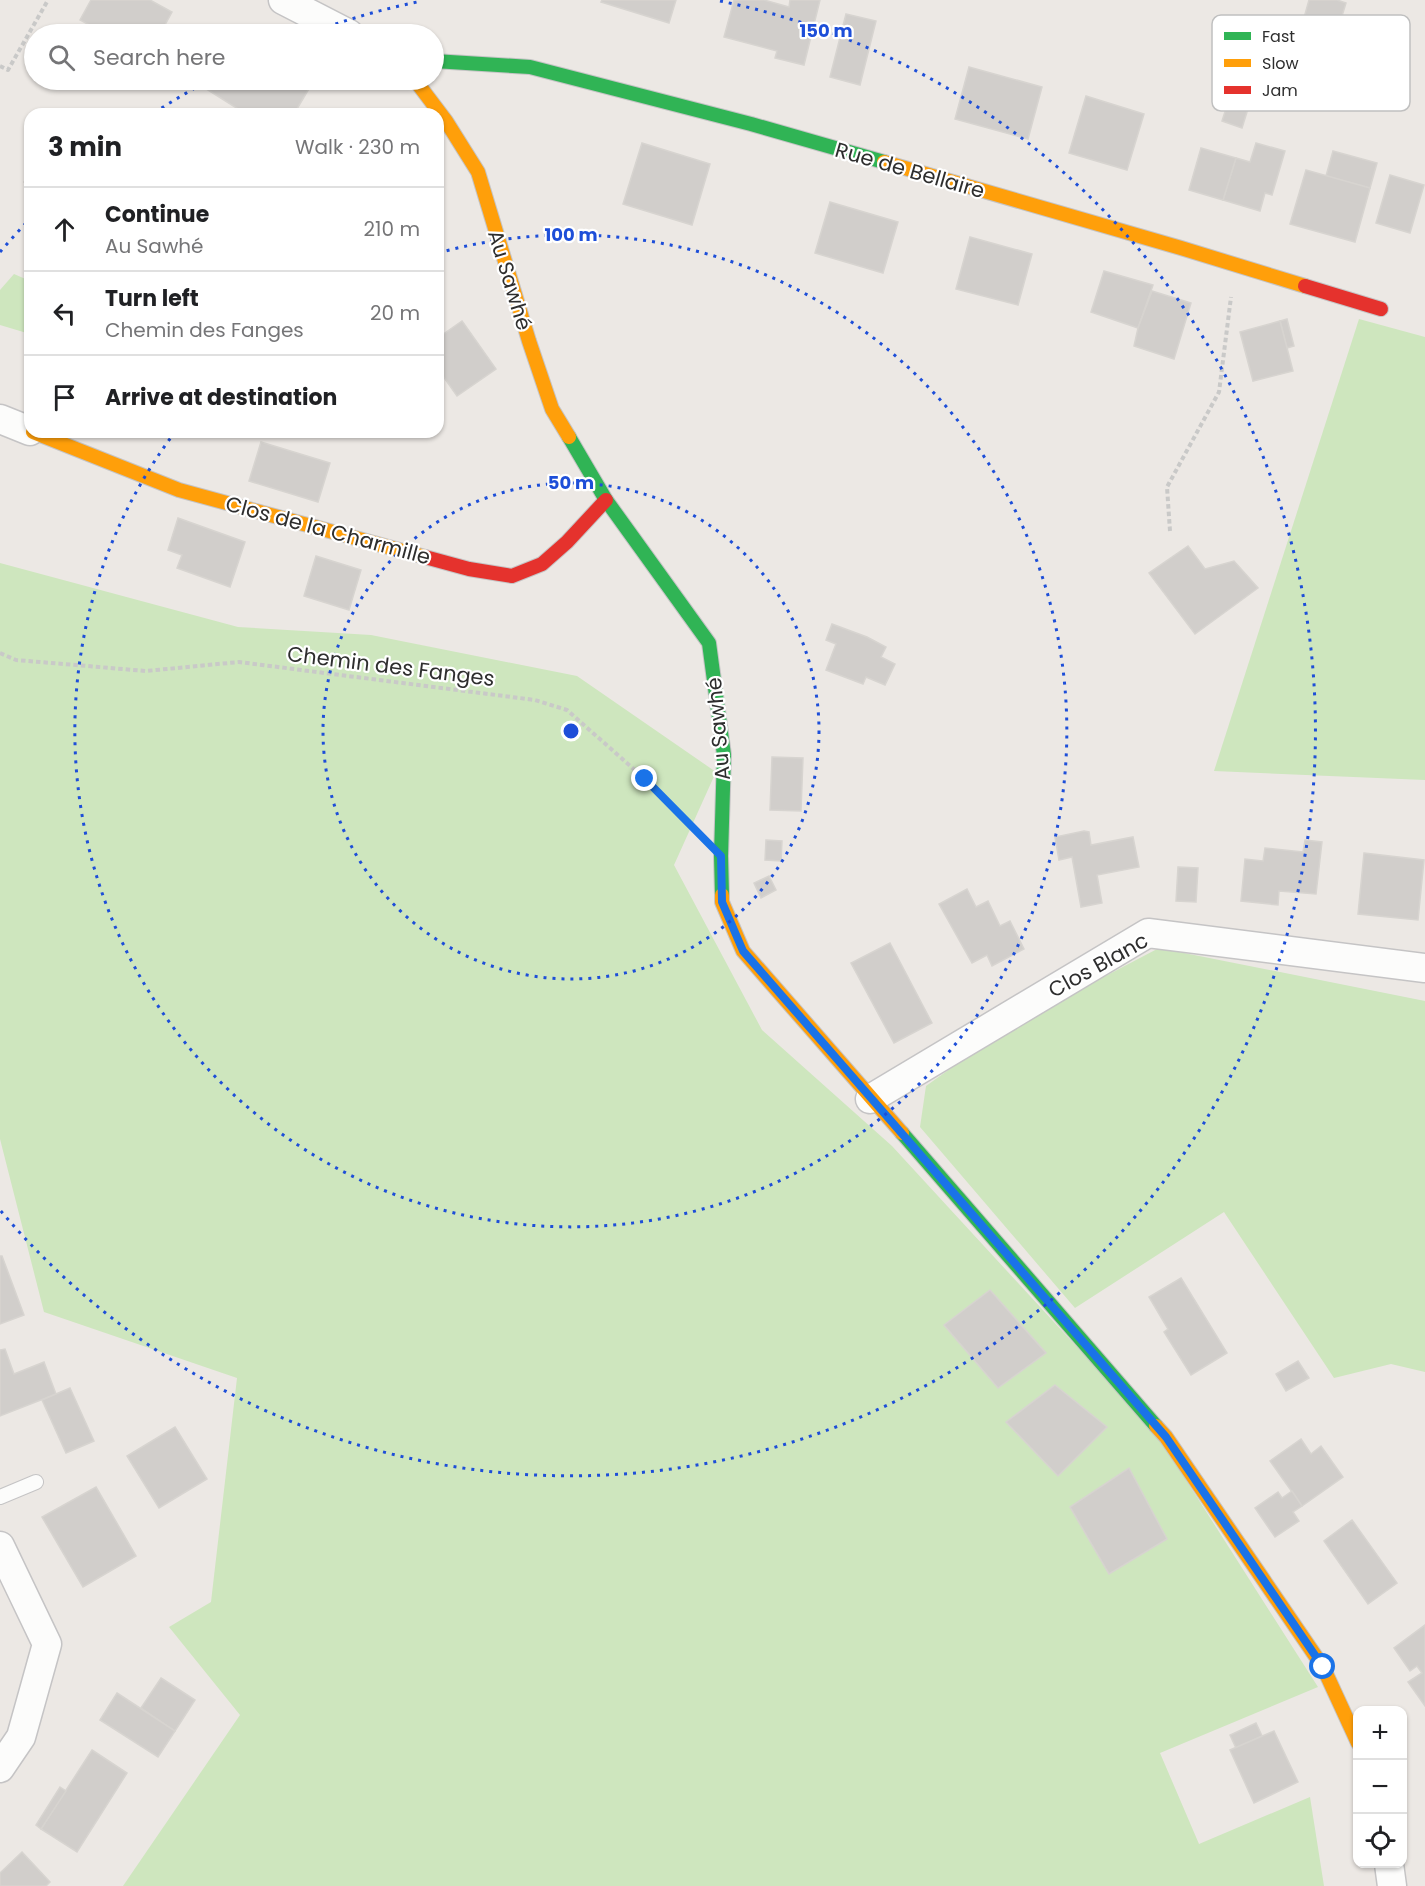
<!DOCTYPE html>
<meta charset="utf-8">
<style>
:root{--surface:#fff;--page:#f6f6f6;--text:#202124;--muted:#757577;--line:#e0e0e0}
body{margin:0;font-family:Poppins,sans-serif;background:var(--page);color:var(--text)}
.controls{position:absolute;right:18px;bottom:18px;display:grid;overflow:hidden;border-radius:12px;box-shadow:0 2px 4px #0004}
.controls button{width:54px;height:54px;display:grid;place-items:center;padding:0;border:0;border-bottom:2px solid var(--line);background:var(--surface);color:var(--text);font:30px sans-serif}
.stop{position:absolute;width:18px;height:18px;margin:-14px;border:4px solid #1a73e8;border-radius:50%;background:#fff}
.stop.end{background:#1a73e8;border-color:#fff;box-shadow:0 2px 6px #0008}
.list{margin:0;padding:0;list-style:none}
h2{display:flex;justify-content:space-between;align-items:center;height:78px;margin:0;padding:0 24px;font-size:26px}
h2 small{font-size:20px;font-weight:400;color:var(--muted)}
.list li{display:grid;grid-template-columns:39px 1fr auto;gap:18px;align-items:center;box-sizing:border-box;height:84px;padding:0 24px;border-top:2px solid var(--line)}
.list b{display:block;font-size:22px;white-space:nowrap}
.list p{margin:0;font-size:20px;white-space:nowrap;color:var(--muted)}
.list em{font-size:20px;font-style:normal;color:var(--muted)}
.icon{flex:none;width:33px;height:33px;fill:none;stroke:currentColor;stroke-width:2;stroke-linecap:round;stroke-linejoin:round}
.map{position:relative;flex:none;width:1425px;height:1886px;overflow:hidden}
.search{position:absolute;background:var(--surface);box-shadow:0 2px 4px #0004;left:24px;top:24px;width:420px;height:66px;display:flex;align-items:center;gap:15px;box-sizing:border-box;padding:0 21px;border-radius:33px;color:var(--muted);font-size:22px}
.panel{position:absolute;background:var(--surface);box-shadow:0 2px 4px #0004;left:24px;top:108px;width:420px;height:330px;border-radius:18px}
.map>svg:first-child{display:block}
.green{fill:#cee6be}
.building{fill:#d1cecb;stroke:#d7d4d0;stroke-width:1.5}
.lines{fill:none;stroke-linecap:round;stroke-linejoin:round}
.lane-casing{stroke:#c5c4c5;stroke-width:16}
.street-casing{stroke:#c5c4c5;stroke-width:31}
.fast-casing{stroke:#c5c4c5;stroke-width:16}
.slow-casing{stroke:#c5c4c5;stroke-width:16}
.jam-casing{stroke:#c5c4c5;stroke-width:16}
.path{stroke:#c9c9c8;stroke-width:4;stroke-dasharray:4.5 3;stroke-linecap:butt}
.lane{stroke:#fcfcfb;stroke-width:14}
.street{stroke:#fcfcfb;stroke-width:28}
.fast{stroke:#30b455;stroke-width:14}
.slow{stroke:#ff9f0a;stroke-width:14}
.jam{stroke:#e5322d;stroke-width:14}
.route{stroke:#1a73e8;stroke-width:8}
.ring{fill:none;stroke:#1d4ed8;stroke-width:3;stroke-dasharray:3 6}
.labels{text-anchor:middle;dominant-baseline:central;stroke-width:4.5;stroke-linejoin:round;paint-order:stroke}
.street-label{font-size:21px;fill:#2e2e2e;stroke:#fff}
.key{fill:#fff;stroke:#c0c0c0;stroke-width:1.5}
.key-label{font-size:16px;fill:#2e2e2e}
.centre{fill:#1d4ed8;stroke:#fff;stroke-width:3}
.ring-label{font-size:18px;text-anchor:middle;font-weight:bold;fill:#1d4ed8;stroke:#fff;stroke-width:4.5;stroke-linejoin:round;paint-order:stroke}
</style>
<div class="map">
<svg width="1425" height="1886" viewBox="0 0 1425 1886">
<rect width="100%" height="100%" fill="#ece8e4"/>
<g class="green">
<path d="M14 274 30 281V334L0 325V290Z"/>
<path d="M1359 319 1425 337V780L1214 771Z"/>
<path d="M0 563 238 627 371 635 577 676 716 772 674 865 762 1030 892 1146 1156 1433 1318 1687 1160 1753 1199 1844 1310 1797 1324 1886H123L240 1715 169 1627 211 1602 237 1378 44 1312 0 1139Z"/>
<path d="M1159 948 1425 1001V1372L1391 1364 1334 1378 1224 1212 1075 1308 920 1127 926 1086 1010 1026Z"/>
</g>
<g class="building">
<path d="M91 0H150L172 12 160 34H106L80 20Z"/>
<path d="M602 0H676L669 23 601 2Z"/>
<path d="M734 0H764L789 7 790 0H820L804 65 775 58 777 51 724 37Z"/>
<path d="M1309 0H1337L1346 3 1334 42 1300 32Z"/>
<path d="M846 14 876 21 860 85 830 77Z"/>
<path d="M969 67 1042 87 1028 139 955 119Z"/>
<path d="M192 80H298L310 87 294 114H246Z"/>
<path d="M1232 90 1252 96 1242 128 1222 121Z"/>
<path d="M1086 96 1144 114 1127 170 1069 153Z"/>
<path d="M642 143 710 164 692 225 623 204Z"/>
<path d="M1256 143 1285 151 1272 195 1265 193 1260 211 1223 200 1236 158 1250 162Z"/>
<path d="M1201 148 1236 158 1223 200 1189 190Z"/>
<path d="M1333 151 1377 163 1370 188 1326 176Z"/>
<path d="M1306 170 1370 188 1355 242 1290 224Z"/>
<path d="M30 173V186L24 182Z"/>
<path d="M1390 175 1424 185 1410 233 1376 223Z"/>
<path d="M830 202 898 222 883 273 815 253Z"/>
<path d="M970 237 1032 254 1018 305 956 289Z"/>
<path d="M1104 271 1153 285 1138 328 1091 312Z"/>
<path d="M1152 291 1191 303 1174 359 1134 346 1138 328Z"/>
<path d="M1287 319 1294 346 1287 348 1280 321Z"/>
<path d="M462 321 496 369 457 396 438 369V338Z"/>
<path d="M1280 321 1293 371 1253 381 1240 332Z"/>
<path d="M261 442 330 463 318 502 249 481Z"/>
<path d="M178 518 245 542 230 587 177 568 182 555 168 550Z"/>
<path d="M1188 546 1205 569 1234 561 1258 588 1195 634 1149 573Z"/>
<path d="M316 556 361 570 349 610 304 596Z"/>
<path d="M832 624 867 637 886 647 881 657 895 664 885 685 866 677 863 684 826 670 836 644 826 640Z"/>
<path d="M772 757 803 758 801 811 770 810Z"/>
<path d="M1084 831 1089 832 1091 845 1133 837 1139 867 1097 875 1102 903 1081 907 1072 857 1059 860 1055 837Z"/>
<path d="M766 840 782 841 781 861 765 860Z"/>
<path d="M1305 840 1322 842 1316 894 1279 891 1278 905 1241 901 1245 859 1263 861 1265 848 1303 852Z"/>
<path d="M1364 853 1424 860 1418 920 1358 914Z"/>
<path d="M1178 867 1198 868 1196 902 1176 901Z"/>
<path d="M769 876 776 890 761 898 754 883Z"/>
<path d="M967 889 976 907 988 901 1000 926 1010 921 1024 949 992 966 987 955 972 963 939 904Z"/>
<path d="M890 943 932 1023 894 1043 851 963Z"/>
<path d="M0 1256H2L24 1315 0 1324Z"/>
<path d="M1181 1278 1227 1353 1191 1375 1164 1332 1168 1329 1149 1297Z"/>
<path d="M990 1290 1046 1353 998 1388 944 1325Z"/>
<path d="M5 1349 14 1374 44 1362 56 1394 0 1416V1350Z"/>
<path d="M1298 1361 1309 1378 1286 1391 1276 1374Z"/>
<path d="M1055 1385 1107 1427 1058 1476 1006 1422Z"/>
<path d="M70 1388 94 1441 66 1453 42 1400Z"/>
<path d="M175 1427 207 1479 159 1508 127 1456Z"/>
<path d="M1301 1439 1311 1454 1321 1446 1343 1477 1302 1506 1270 1461Z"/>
<path d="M1129 1468 1167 1539 1109 1574 1070 1507Z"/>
<path d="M96 1487 136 1556 83 1587 42 1517Z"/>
<path d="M1292 1491 1302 1506 1293 1512 1299 1521 1275 1537 1255 1508 1278 1492 1282 1498Z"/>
<path d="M1352 1520 1397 1583 1368 1604 1324 1541Z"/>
<path d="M1425 1625V1706L1408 1682 1422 1673 1417 1666 1410 1671 1394 1648Z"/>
<path d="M161 1678 195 1700 175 1731 141 1708Z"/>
<path d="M117 1693 175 1731 158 1757 100 1720Z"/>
<path d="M1256 1723 1262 1736 1236 1748 1230 1735Z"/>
<path d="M1274 1731 1298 1782 1254 1803 1230 1750Z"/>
<path d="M92 1750 127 1773 77 1852 41 1829Z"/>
<path d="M60 1787 66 1791 41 1829 36 1825Z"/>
<path d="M22 1852 50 1882 46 1886H0V1873Z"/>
</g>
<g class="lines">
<g class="lane-casing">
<path id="lane" d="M0 1497 36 1482"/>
</g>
<g class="street-casing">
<g id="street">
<path d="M283 0 349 34"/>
<path d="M0 419 30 431"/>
<path d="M870 1099 1148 933 1425 968"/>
<path d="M0 1546 47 1644 21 1737 0 1768"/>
<path d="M1389 1864 1392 1886"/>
</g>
</g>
<g class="fast-casing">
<g id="fast">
<path d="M434 61 530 67 751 124 884 162"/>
<path d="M569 437 606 500 709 643 724 755 721 856 722 895"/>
<path d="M902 1133 1156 1426"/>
</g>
</g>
<g class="slow-casing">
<g id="slow">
<path d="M415 80 446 121 478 172 529 341 552 409 569 437"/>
<path d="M884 162 1181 248 1305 286"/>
<path d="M33 432 179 490 425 557"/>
<path d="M722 895V902L743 951 902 1133"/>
<path d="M1156 1426 1166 1437 1323 1667 1358 1743"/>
</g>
</g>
<g class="jam-casing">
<g id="jam">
<path d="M1305 286 1381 309"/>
<path d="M425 557 469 569 512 576 542 564 567 542 606 500"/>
</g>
</g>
<g class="path">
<path d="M0 66 8 70 48 0"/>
<path d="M1170 531 1167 487 1219 392 1231 297"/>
<path d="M0 653 16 660 146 671 239 662 535 700 567 710 645 779 688 823"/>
</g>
<use href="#lane" class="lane"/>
<use href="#street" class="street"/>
<use href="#fast" class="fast"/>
<use href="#slow" class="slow"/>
<use href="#jam" class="jam"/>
</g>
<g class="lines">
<path class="route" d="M645 779 721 856 722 902 743 951 1166 1437 1323 1667"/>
</g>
<g class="ring">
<circle cx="571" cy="731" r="248"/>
<path d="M438 253A496 496 0 1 1 175 432"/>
<path d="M0 252A745 745 0 0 1 26 223M154 113A745 745 0 0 1 204 83M310 33A745 745 0 0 1 422 1M720 1A745 745 0 1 1 0 1210"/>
</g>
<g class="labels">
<g class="street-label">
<text transform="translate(910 170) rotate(16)">Rue de Bellaire</text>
<text transform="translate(510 280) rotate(73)">Au Sawhé</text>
<text transform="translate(328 530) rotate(15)">Clos de la Charmille</text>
<text transform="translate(391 666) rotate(7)">Chemin des Fanges</text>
<text transform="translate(718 729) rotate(-95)">Au Sawhé</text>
<text transform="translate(1098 965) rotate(-29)">Clos Blanc</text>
</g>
</g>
<rect x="1212" y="15" width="198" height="96" rx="9" class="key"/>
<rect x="1224" y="32" width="27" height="8" fill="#30b455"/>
<rect x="1224" y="59" width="27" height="8" fill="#ff9f0a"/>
<rect x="1224" y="86" width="27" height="8" fill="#e5322d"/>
<g class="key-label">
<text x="1262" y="42">Fast</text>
<text x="1262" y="69">Slow</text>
<text x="1262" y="96">Jam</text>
</g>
<circle cx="571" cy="731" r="9" class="centre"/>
<g class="ring-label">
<text x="826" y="37">150 m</text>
<text x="571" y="241">100 m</text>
<text x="571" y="489">50 m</text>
</g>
</svg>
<div class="controls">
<button>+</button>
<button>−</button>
<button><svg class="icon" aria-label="locate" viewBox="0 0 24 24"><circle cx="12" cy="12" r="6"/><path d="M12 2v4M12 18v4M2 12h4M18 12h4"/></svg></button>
</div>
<div class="stop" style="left:1323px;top:1667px"></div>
<div class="stop end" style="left:645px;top:779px"></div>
<div class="search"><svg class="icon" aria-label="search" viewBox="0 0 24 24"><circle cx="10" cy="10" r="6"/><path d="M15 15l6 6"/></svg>Search here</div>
<section class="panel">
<h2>3 min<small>Walk · 230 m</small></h2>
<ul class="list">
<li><svg class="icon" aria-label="ahead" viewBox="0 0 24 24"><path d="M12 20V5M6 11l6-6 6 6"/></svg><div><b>Continue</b><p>Au Sawhé</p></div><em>210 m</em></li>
<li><svg class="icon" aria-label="left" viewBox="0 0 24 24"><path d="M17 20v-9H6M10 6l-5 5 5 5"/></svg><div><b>Turn left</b><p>Chemin des Fanges</p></div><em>20 m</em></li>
<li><svg class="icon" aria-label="arrive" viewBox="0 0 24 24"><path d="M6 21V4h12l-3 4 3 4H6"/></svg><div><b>Arrive at destination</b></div></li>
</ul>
</section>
</div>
